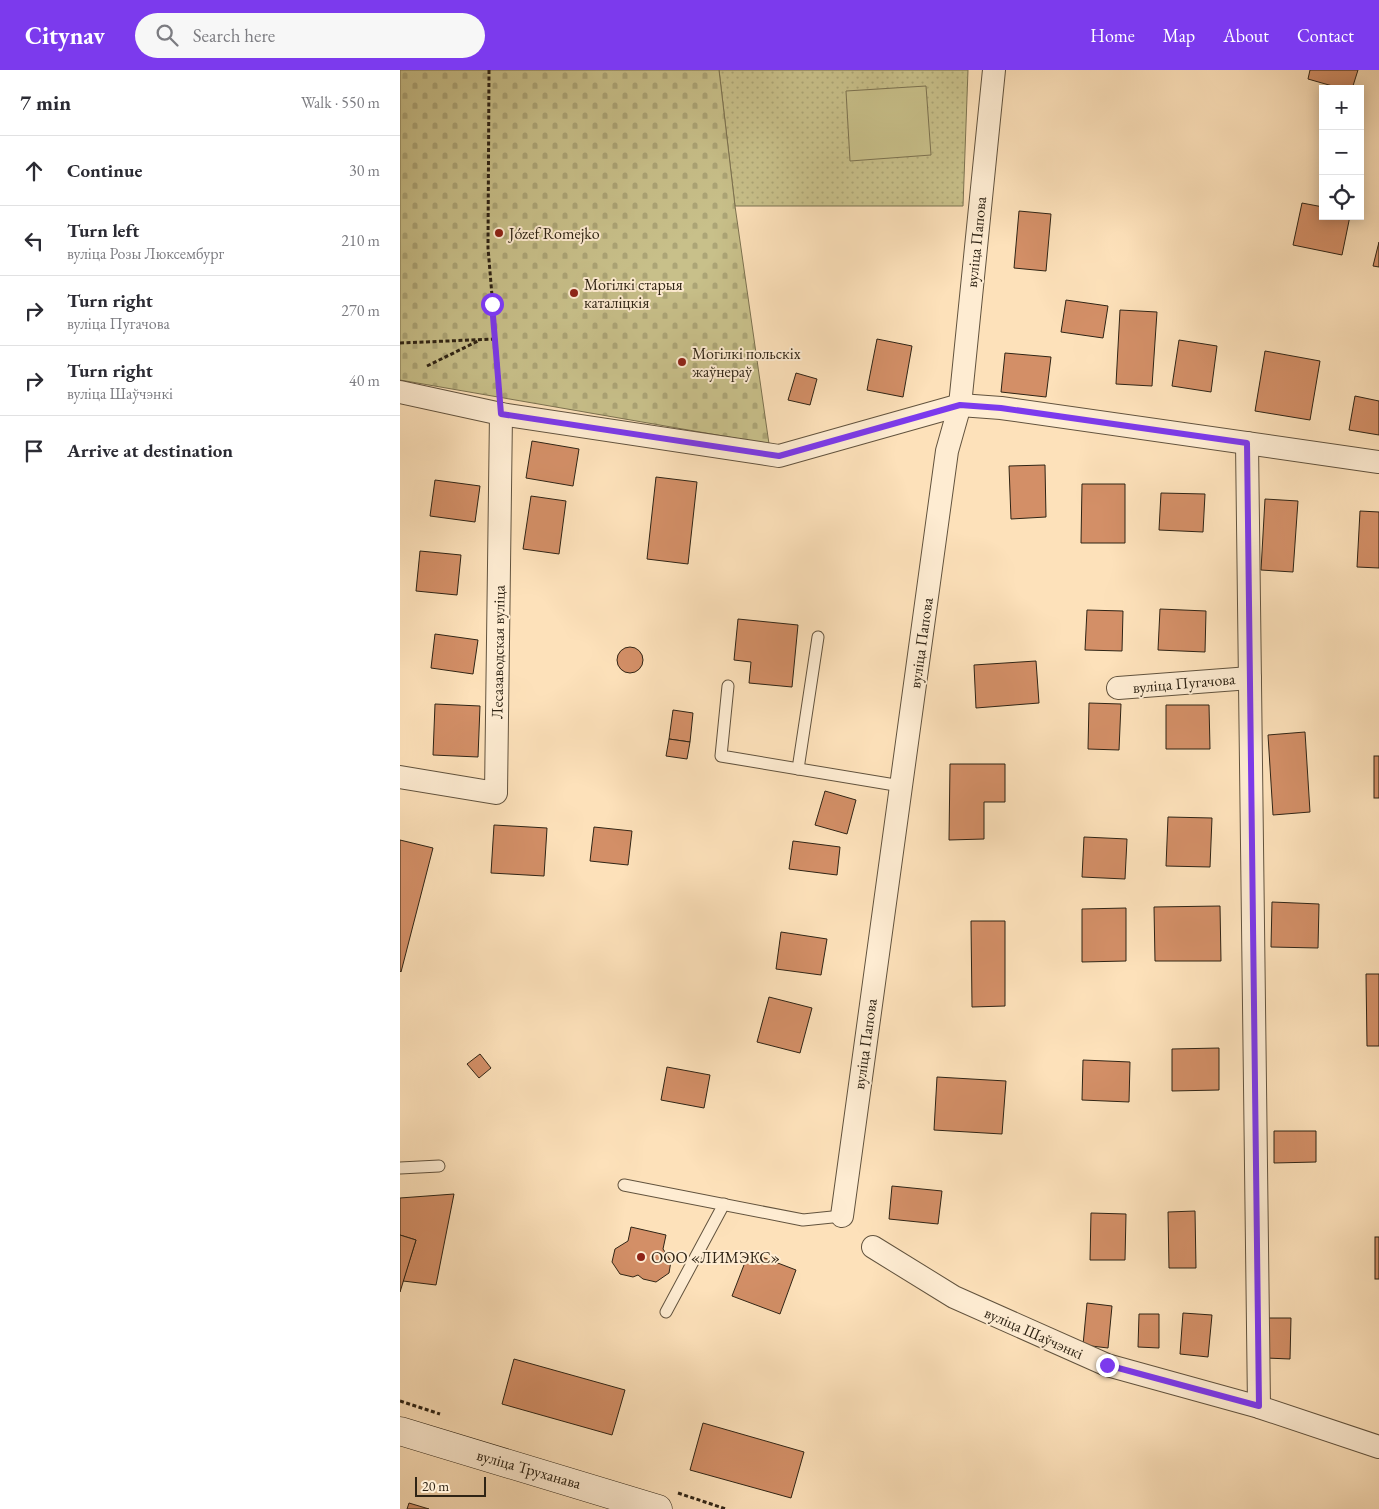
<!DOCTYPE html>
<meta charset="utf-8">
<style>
:root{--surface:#fff;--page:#f7f7f7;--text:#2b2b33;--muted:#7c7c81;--line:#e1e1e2;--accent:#7c3aed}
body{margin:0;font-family:"EB Garamond",serif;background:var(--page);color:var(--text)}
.controls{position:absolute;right:15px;top:15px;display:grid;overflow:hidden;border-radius:0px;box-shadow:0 2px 12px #0003}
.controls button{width:45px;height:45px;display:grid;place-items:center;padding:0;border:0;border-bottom:1px solid var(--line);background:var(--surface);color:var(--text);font:25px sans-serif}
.scale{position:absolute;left:15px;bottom:12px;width:71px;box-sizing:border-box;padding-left:5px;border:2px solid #2f2415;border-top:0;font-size:14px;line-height:18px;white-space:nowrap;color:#2f2415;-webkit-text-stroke:4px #feecd2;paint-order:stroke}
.stop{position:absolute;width:15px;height:15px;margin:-11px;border:4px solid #7c3aed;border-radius:50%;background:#fff}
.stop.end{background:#7c3aed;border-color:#fff;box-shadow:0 1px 5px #0008}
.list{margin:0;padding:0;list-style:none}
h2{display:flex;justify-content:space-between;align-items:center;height:65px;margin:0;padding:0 20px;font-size:21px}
h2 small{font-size:16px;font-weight:400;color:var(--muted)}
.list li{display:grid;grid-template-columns:32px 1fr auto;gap:15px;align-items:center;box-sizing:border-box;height:70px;padding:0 20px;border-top:1px solid var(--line)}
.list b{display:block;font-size:19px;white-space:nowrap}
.list p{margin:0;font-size:16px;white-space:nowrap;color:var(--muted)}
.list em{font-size:16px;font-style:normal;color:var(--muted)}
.icon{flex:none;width:28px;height:28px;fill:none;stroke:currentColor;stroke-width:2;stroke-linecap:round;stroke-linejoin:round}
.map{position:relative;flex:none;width:979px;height:1439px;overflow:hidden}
header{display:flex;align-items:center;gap:30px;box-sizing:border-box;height:70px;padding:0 25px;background:var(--accent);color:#fff}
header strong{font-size:24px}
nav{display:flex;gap:28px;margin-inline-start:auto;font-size:18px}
.search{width:350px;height:45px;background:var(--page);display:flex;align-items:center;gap:12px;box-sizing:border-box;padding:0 18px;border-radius:28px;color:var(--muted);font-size:19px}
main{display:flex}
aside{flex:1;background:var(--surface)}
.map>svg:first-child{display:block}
.grass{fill:url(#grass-dots);stroke:#7c7250}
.cemetery{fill:url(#cemetery-stones);stroke:#7c7250}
.park{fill:#c8c08a;stroke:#7c7250}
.building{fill:#d38f67;stroke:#2f2415}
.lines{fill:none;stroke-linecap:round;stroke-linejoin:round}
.service-casing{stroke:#62533e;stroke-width:13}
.minor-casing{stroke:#62533e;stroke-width:24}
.secondary-casing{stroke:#2f2415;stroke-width:29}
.path{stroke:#2f2415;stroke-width:3;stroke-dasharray:4 2.5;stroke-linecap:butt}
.service{stroke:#feecd2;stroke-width:11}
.minor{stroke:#feecd2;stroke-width:22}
.secondary{stroke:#feecd2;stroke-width:28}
.route{stroke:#7c3aed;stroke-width:6}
.poi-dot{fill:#8f2418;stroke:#feecd2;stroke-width:2}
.labels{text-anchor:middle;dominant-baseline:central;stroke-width:4;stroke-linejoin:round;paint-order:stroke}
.poi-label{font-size:16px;fill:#2f2415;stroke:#feecd2;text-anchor:start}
.street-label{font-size:16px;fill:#2f2415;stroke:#feecd2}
</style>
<header>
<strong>Citynav</strong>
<div class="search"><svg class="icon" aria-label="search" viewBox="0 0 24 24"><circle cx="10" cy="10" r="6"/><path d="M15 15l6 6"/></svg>Search here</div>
<nav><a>Home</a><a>Map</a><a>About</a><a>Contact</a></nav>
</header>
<main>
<aside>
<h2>7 min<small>Walk · 550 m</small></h2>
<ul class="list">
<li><svg class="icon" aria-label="ahead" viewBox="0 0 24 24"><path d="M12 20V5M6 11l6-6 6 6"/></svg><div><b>Continue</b></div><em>30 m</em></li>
<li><svg class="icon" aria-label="left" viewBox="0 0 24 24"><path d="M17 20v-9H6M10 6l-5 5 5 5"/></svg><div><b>Turn left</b><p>вуліца Розы Люксембург</p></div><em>210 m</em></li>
<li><svg class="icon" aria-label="right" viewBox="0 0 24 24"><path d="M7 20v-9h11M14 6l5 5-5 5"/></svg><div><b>Turn right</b><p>вуліца Пугачова</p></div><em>270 m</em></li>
<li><svg class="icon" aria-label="right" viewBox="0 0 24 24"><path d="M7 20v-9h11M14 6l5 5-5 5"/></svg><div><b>Turn right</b><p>вуліца Шаўчэнкі</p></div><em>40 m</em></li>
<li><svg class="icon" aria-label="arrive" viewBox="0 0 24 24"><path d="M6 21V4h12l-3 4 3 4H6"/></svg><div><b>Arrive at destination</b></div></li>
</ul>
</aside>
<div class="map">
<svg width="979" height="1439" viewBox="0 0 979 1439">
<defs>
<pattern id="grass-dots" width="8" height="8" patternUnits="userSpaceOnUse" patternTransform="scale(1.25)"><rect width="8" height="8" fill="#c8c08a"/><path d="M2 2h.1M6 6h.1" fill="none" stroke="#aca576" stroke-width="1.8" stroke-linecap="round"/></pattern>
<pattern id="cemetery-stones" width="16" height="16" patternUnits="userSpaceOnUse" patternTransform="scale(1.25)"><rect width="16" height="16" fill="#c8c08a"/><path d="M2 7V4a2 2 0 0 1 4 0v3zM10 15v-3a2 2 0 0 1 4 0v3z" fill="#aca576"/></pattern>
</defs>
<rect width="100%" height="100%" fill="#fde1ba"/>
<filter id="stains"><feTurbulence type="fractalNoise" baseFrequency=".004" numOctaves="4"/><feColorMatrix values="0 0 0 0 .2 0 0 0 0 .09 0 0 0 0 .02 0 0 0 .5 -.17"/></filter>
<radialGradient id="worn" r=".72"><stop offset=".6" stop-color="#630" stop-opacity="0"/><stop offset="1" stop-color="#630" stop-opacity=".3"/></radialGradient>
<path class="grass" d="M319 0H568L563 136H335Z"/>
<path class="cemetery" d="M0 0H319L335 136 369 374 0 310Z"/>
<path class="park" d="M526 16 531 85 450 91 446 21Z"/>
<g class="building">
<path d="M910 0H958L952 19H943L908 9Z"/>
<path d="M902 133 923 137V146H950L942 185 893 175Z"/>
<path d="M619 141 651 144 646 201 614 198Z"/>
<path d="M979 172V197L973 196Z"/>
<path d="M666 230 708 236 703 268 661 262Z"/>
<path d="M720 240 757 242 752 316 716 314Z"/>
<path d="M477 269 512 276 503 327 467 320Z"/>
<path d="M779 270 817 276 811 322 772 316Z"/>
<path d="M865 281 920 291 910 350 855 341Z"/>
<path d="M605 283 651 287 646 327 601 322Z"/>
<path d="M396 303 417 309 410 335 388 330Z"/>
<path d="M955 326 979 331V365L949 360Z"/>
<path d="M132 371 179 379 173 416 126 408Z"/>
<path d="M645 395 646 447 611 449 609 396Z"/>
<path d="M256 407 297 412 288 494 247 489Z"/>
<path d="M35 410 80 416 75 452 30 446Z"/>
<path d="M682 414H725V473H681Z"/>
<path d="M761 423 805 424 803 462 759 460Z"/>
<path d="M131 426 166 431 159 484 123 479Z"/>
<path d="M865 429 898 431 893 502 861 500Z"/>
<path d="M960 441 979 442V498L957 497Z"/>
<path d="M20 481 61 485 57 525 16 521Z"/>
<path d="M760 539 806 541 805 582 758 580Z"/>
<path d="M687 540 723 541 722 581 685 580Z"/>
<path d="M338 549 398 555 392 617 349 613 351 592 334 590Z"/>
<path d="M35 564 78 570 73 604 31 598Z"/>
<circle cx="230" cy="590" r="13"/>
<path d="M636 591 639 633 576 638 574 595Z"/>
<path d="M689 633 721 634 719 680 688 679Z"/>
<path d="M35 634 80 636 78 687 33 685Z"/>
<path d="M766 635H809L810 679H766Z"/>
<path d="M273 640 293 643 290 672 269 669Z"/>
<path d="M905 662 910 742 873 745 868 665Z"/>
<path d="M269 669 290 672 287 689 266 686Z"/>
<rect x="974" y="686" width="5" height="42"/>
<path d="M550 694H605V732H584V769L549 770Z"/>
<path d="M425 721 456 730 447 764 415 755Z"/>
<path d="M768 747 812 748 810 797 766 796Z"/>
<path d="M94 755 147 758 144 806 91 803Z"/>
<path d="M194 757 232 761 228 795 190 791Z"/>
<path d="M684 767 727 769 725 809 682 807Z"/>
<path d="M0 770 33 778 1 902 0 901Z"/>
<path d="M393 771 440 777 437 805 389 799Z"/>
<path d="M872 832 919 834 918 878 871 877Z"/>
<path d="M820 836 821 891H755L754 837Z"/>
<path d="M726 838V891L682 892V839Z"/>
<path d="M571 851H605V936L572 937Z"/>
<path d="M381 862 427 869 421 905 376 899Z"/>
<path d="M966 904H979V976H967Z"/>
<path d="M369 927 412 938 400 983 357 972Z"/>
<path d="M819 978V1020L772 1021V979Z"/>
<path d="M80 984 91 998 79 1008 67 994Z"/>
<path d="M683 990 730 992 729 1032 682 1030Z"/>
<path d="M267 997 310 1005 304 1038 261 1030Z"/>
<path d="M537 1007 606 1011 602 1064 534 1060Z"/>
<path d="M874 1061H916V1092L874 1093Z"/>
<path d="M492 1116 542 1121 538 1154 489 1149Z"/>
<path d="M54 1124 36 1215 3 1211 16 1170 0 1165V1128Z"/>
<path d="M795 1141 796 1198H769L768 1142Z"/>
<path d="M691 1143 726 1144 725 1190H690Z"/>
<path d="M231 1157 266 1165 263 1179 271 1191 269 1203 256 1212 243 1209 238 1205 233 1207 220 1204 212 1192 215 1179 228 1171Z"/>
<path d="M0 1165 16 1170 0 1222Z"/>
<rect x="975" y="1167" width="4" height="42"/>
<path d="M349 1182 396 1200 380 1244 332 1226Z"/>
<path d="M687 1233 712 1236 708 1278 683 1275Z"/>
<path d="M783 1243 812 1245 808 1287 780 1284Z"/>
<path d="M739 1244H759V1278L738 1277Z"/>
<path d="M866 1248H891L890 1289 866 1288Z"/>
<path d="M114 1289 225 1320 212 1365 102 1334Z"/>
<path d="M303 1353 404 1382 391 1428 290 1400Z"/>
<path d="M9 1433 29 1439H7Z"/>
</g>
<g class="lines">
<g class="service-casing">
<g id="service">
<path d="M328 616 321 686 501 716"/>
<path d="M398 699 418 567"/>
<path d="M0 1098 39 1096"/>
<path d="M224 1115 403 1150 442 1146"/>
<path d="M266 1242 324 1134"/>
</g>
</g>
<g class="minor-casing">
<g id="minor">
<path d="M0 322 101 344 379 386 560 335 601 338 979 392"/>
<path d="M847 373 859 1337"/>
<path d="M718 618 850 608"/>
<path d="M0 707 96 723 101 344"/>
<path d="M442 1146 547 381 560 335 594 0"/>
<path d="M473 1177 554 1227 707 1295 859 1337 979 1377"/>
</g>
</g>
<g class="secondary-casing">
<path id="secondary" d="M0 1361 258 1439"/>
</g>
<g class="path">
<path d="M89 0 88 178 100 321"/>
<path d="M0 273 95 269"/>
<path d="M27 296 78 271"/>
<path d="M0 1331 40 1344"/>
<path d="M278 1423 326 1439"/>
</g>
<use href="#service" class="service"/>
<use href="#minor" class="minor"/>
<use href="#secondary" class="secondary"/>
</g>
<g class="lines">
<path class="route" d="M92 234 101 344 379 386 560 335 601 338 847 373 859 1336 707 1295"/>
</g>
<g class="poi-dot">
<circle cx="99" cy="163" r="5"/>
<circle cx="174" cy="223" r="5"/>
<circle cx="282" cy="292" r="5"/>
<circle cx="241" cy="1187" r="5"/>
</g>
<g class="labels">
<g class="poi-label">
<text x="109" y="163">Józef Romejko</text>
<text x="184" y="214">Могілкі старыя<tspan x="184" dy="18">каталіцкія</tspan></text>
<text x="292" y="283">Могілкі польскіх<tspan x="292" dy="18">жаўнераў</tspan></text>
<text x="251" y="1187">ООО «ЛИМЭКС»</text>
</g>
<g class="street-label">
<text transform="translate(576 172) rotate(-84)">вуліца Папова</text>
<text transform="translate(521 573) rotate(-82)">вуліца Папова</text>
<text transform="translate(98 582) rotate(-89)">Лесазаводская вуліца</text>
<text transform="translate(784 613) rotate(-5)">вуліца Пугачова</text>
<text transform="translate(465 974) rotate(-82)">вуліца Папова</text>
<text transform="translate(634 1263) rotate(24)">вуліца Шаўчэнкі</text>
<text transform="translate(129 1399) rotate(16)">вуліца Труханава</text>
</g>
</g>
<rect width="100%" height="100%" filter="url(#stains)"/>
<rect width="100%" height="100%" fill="url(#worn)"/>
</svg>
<div class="controls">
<button>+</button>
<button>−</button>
<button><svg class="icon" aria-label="locate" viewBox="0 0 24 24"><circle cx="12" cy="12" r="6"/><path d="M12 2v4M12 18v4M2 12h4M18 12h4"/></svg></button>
</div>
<div class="scale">20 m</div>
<div class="stop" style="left:92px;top:234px"></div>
<div class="stop end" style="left:707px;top:1295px"></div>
</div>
</main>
